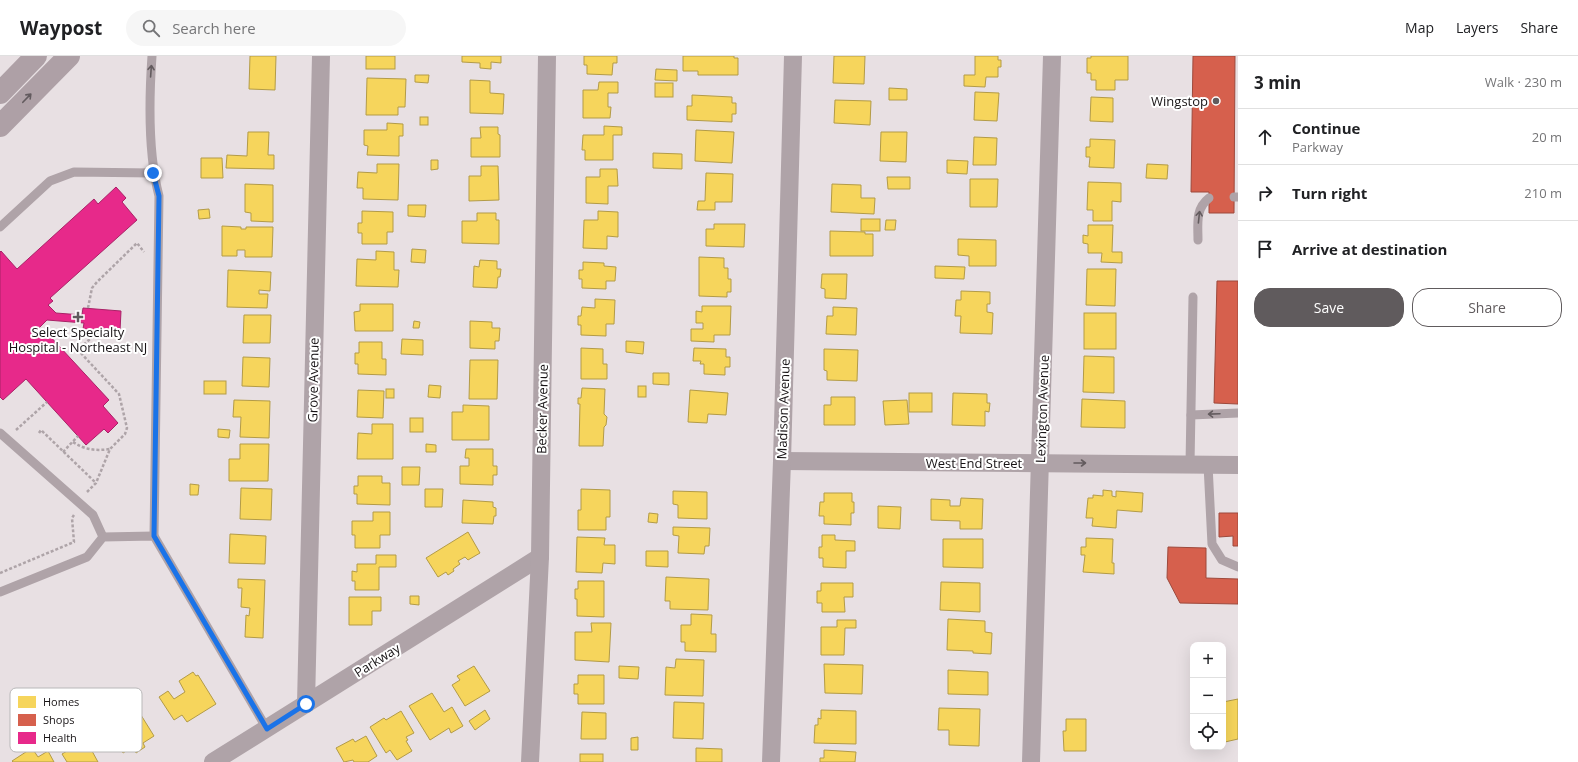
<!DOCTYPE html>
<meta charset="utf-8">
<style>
:root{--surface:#fff;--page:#f6f6f6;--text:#202124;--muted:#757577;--line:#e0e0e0;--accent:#605b5d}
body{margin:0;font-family:"Open Sans",sans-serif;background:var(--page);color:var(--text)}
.controls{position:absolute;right:12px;bottom:12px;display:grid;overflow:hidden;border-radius:8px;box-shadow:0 4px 16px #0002}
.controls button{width:36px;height:36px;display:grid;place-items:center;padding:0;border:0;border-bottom:1px solid var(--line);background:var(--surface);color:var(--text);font:20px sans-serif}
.stop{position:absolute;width:12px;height:12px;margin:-9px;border:3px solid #1a73e8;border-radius:50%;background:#fff}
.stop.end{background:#1a73e8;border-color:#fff;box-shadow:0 1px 4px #0008}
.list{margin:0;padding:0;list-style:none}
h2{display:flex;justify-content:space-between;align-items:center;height:52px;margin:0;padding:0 16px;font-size:17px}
h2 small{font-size:13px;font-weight:400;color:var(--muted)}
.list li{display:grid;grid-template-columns:26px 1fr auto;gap:12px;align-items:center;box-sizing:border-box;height:56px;padding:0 16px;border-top:1px solid var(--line)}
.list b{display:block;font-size:15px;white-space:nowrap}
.list p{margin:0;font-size:13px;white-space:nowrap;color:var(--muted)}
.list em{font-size:13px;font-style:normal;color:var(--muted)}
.actions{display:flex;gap:8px;padding:12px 16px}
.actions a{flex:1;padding:9px 0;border:1px solid var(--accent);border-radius:16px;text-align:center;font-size:14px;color:var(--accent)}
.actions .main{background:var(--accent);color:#fff}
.icon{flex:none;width:22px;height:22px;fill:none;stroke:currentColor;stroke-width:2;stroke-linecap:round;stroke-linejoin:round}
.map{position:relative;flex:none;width:1238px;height:706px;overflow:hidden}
header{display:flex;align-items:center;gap:24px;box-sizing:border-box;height:56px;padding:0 20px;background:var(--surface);border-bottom:1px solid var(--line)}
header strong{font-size:19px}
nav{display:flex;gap:22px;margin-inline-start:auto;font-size:14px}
.search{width:280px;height:36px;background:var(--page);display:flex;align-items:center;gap:10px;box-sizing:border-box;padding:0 14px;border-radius:22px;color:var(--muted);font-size:15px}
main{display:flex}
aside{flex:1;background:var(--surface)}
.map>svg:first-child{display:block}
.homes{fill:#f6d55c;stroke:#b39b47}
.shops{fill:#d6604d;stroke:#9d493c}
.health{fill:#e7298a;stroke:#a92267}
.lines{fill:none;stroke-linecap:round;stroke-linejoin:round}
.path{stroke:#aea4a8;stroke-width:2.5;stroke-dasharray:3 2;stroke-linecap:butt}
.service{stroke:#afa3a8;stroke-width:9}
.minor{stroke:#afa3a8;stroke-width:18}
.trunk{stroke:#aea0a6;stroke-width:22}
.oneway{stroke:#635b5e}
.oneway2{stroke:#625a5e}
.route{stroke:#1a73e8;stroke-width:5}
.poi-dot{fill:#605b5d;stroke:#fff;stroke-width:1.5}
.labels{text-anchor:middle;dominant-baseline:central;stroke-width:4;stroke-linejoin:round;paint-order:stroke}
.poi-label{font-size:13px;fill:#171315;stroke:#fff;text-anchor:end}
.street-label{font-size:13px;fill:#171315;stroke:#fff}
.key{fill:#fff;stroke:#b9b8b9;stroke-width:1}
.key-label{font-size:11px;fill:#171315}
</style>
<header>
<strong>Waypost</strong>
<div class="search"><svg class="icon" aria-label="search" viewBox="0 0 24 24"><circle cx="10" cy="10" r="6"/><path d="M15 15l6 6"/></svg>Search here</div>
<nav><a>Map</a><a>Layers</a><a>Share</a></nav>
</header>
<main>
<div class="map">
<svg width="1238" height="706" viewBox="0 0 1238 706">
<rect width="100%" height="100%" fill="#e8e0e3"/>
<g class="homes">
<path d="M250 0H276L275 34 249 33Z"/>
<rect x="366" y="0" width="29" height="13"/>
<path d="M462 0H501V7L491 6V13L480 12V7L462 6Z"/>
<path d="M584 0H617V7H613L612 19 587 18V9H584Z"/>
<path d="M683 0H734V2H738V19H698V15H683Z"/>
<path d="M834 0H865L864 28 833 27Z"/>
<path d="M975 0H998V4H1001V11H998V21H986L985 31 964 30V19H975Z"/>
<path d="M1091 0H1128V24H1115V34H1096V24H1091V17H1087V2H1091Z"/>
<path d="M656 13 677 14V25L655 24Z"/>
<path d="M415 19H429L428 27 415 26Z"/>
<path d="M367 22 406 23 405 51H398V59H366Z"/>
<path d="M470 24 490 25V37L504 38 503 58 470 57Z"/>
<path d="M599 26H618V37H608V51H611L610 62H583V34H598Z"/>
<rect x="655" y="27" width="18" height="14"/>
<path d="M889 32 907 33V44H889Z"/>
<path d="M975 36 999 37 997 65 974 64Z"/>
<path d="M692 39 732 41V47H736V58H732V66L687 64V50H692Z"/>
<path d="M1091 41 1113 42V66L1090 65Z"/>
<path d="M835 44 871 45 870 69 834 67Z"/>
<rect x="420" y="61" width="8" height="8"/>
<path d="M387 67 403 68V80H399V100L367 99 368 90 364 89V74H387Z"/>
<path d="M604 70 622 71V79H613V104H585V94H582L583 79H604Z"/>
<path d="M480 71H498V78L500 79V101H471V82H481Z"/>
<path d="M696 74 734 76 732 107 695 105Z"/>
<path d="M248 76H269L268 99H274V113L226 112 227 99 247 100Z"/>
<path d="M881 76H907L906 106 880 105Z"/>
<path d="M974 81 997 82 996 109H973Z"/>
<path d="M1090 83 1115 84 1114 112 1089 111 1090 101H1086V91H1090Z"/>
<path d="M653 97 682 98V113L653 112Z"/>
<path d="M201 102H222L223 122H201Z"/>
<path d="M431 104H438V113L431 114Z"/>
<path d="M947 104 968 105 967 118 947 117Z"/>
<path d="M377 108H399L398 144 363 143V132H357L358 116 377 117Z"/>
<path d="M1147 108 1168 109 1167 123 1146 122Z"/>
<path d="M481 110H498L499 144 469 145V120H481Z"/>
<path d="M600 113H617L618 130H608V148L586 147V121H600Z"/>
<path d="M706 117 733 118 732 146H715V154H697L698 145H705Z"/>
<path d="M887 121H910V133H888Z"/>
<path d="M970 123H998L997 151H970Z"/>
<path d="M1088 126 1121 127V146L1112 145V165H1093V154H1087Z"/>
<path d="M245 128 273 129V166L251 165V157L245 156Z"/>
<path d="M832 128 861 129V142H875L874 158 831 156Z"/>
<path d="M408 149H426L425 161 408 160Z"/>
<path d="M209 153 210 162 199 163 198 154Z"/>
<path d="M362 155 393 156V176H387V188H362V177H358V167H362Z"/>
<path d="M598 155 618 156V181L607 180V193L583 192 584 164H598Z"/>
<path d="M477 157H496V164H499V188L462 187V165H477Z"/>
<rect x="861" y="163" width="19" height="12"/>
<path d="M886 164H896L895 174H885Z"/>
<path d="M714 168H745L744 191 706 190V173H714Z"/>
<path d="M1088 169H1113L1112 196H1122V207L1101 206 1102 197H1088V188L1083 187V179L1088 180Z"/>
<path d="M222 170 241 171V173H246V171H273L272 201H245V194H237V200H222Z"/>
<path d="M830 175 865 176V178H873V200H830Z"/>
<path d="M958 183 996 184V210H969V200L958 199Z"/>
<path d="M412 193 426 194 425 207 411 206Z"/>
<path d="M376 195 394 196V214H399L398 231 356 230 357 203 376 204Z"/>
<path d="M699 201 724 202V212H728V223H731V236H727V241L699 240Z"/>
<path d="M480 204 497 205V213H501L500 221H498L497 232 473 231 474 210 479 211Z"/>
<path d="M583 206 604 207V210L616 211 615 225H606V233L582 232V223H579V214H583Z"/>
<path d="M935 210 965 211 964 223 935 222Z"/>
<path d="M1087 213H1116L1115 250 1086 249Z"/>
<path d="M228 214 271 216 270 235 259 234V238H268L267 252 227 251Z"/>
<path d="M822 218H847L846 243 825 242V233L821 232Z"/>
<path d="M961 235 990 236V248H987V256L993 257 992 278 960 277 961 260H955L956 244H961Z"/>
<path d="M595 243 615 244 614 268H606V280L581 279V269H578V260H581L582 251 595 252Z"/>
<path d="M360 248H393V275H355L354 256 360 255Z"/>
<path d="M702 250H731L730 279H714V286L691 285V273H703V267H696V255L702 256Z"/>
<path d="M833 251 857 252 856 279 826 278 827 260H833Z"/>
<rect x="1084" y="257" width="32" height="36"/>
<path d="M244 259H271L270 287H243Z"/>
<path d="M414 265 420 266 419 272H413Z"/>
<path d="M470 265 492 266V272H500L499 285H495V293L470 292Z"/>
<path d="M402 283 423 284V299L401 298Z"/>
<path d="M626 285 644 286 643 298 626 296Z"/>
<path d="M359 286H382V303H386V319L358 318V308H355V297H359Z"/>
<path d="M581 292 603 293V308H607V323H581Z"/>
<path d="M694 292 726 293V301H730V311H725V319L704 318V308H700L701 305H693Z"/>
<path d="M824 293 858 294 857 325 827 324V315L824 314Z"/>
<path d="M1084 300 1114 301V337L1083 336Z"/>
<path d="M243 301 270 302 269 331 242 330Z"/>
<path d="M470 304H498L497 343H469Z"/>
<path d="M653 317H669V329L653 328Z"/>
<rect x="204" y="325" width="22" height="13"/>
<path d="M429 329 441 330 440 342 428 341Z"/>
<rect x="638" y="330" width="8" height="11"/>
<path d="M582 332 605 333 604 358 607 361 606 369 604 371 603 390H579L580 348H578V342H581Z"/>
<rect x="386" y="333" width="8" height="9"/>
<path d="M358 334 384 335 383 362 357 361Z"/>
<path d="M690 334 728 337 726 359 708 358 707 367 688 366Z"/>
<rect x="909" y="337" width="23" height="19"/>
<path d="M953 337 987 338V347H990L989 356 985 355V370L952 369Z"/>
<path d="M831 341H855V369H824V349H831Z"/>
<path d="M1082 343 1125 345V372L1081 371Z"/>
<path d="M234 344 270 345 269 382 240 381 241 361H233Z"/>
<path d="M907 344 909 368 885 369 883 345Z"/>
<path d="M463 349 489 350V384H452V356H463Z"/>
<rect x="410" y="362" width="13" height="14"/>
<path d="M372 368H393V403H357L358 377 372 378Z"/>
<path d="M218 373 230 374 229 382 218 381Z"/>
<path d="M240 388H269L268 425H229V403H240Z"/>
<path d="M426 388 436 389V396H426Z"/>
<path d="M466 393H493V410H497V419H493V429L460 428V410H469V402H465Z"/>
<path d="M402 411H420L419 429H402Z"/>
<path d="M358 420H382V427H390V449L357 448V438H354V430H358Z"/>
<path d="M190 428 199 429 198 439H190Z"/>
<path d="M241 432 272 433 271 464 240 463Z"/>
<path d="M425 433H443L442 451H425Z"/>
<path d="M581 433 610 434V461H606V474H578V454H581Z"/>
<path d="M1103 434 1112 435V440L1116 441V435L1143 437 1142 456 1117 454 1116 472 1092 470 1093 462H1086L1088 442H1093V439L1103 440Z"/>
<path d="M673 435 707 436V463L678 462V449L673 448Z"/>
<path d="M824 437H852V446H854V457H851V469L824 468V460H819L820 446H824Z"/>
<path d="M961 442 983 443 982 473H960V465L931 464V443L950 444V450H960Z"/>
<path d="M463 444 493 446V451L496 452V460H494L493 468 462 467Z"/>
<path d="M878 450 901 451 900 473 878 472Z"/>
<path d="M373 456H390V479H380V492H355V479H352V465H373Z"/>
<path d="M649 457 658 458 657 467 648 466Z"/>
<path d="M673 471 710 472 709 490H705L704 498 678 497 679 480 673 479Z"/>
<path d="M468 476 480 497 468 504 465 501 458 505 460 508 453 513 454 515 448 519 446 516 438 521 426 502Z"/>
<path d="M230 478 266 480 265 508 229 507Z"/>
<path d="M822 479H835V484L855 485V495H846V512L823 511V502H819V491H822Z"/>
<path d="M577 481 605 482 604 489H615V508L603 507 602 517 576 516Z"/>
<path d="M1086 482 1113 483 1112 507H1114V518L1083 516 1085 499H1081V491H1086Z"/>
<path d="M943 483H983V512L943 511Z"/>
<path d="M646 495H668V511L646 510Z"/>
<path d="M376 499H396V511H379V534H355V525H352V515L357 516V508H376Z"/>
<path d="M666 521 709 523 708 554 670 553V545H665Z"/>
<path d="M238 523 265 524 263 582 245 581 246 559 249 560 250 552 241 551 242 532H238Z"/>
<path d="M578 525H604V561L577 560V543H575V533H578Z"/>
<path d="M941 526 980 527V556L940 554Z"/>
<path d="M821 527H853V541H844L845 556H822V547H817V535H821Z"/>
<path d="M410 540H419V549L410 548Z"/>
<path d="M349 541H381V555H372V569H349Z"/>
<path d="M691 558 712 559 711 578H716V596L685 595V586H681V569H691Z"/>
<path d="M948 563 985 565V576L992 577 991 598 973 597V595L947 594Z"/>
<path d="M837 564H856V572H845L844 599H821V571H837Z"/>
<path d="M591 567H611L609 606 575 604V576H592Z"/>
<path d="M676 603 704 604 703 640 665 639 666 611 675 612Z"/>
<path d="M824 608 863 609 862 638 825 637Z"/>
<path d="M474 610 490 635 465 650 452 629 460 624 457 620Z"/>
<path d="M619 610 639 611 638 623 619 622Z"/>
<path d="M948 614 988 616V639L948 638Z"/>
<path d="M193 616 196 620 198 619 216 648 187 666 182 659 174 664 159 641 168 635 174 643 185 636 179 625Z"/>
<path d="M578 619H604V648H578V638H574V628H578Z"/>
<path d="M432 637 444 656 452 651 463 670 451 677 449 672 430 684 409 650Z"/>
<path d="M1238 643V683L1225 686 1223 679V646Z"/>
<path d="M674 646 704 647 703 683 673 682Z"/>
<path d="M136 651 154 680 143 687 145 691 136 697 133 691 123 697 107 671 120 663 124 668 127 666 123 659Z"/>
<path d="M939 652 980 653 979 690 949 689V674H938Z"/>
<path d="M485 654 490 663 475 674 469 665Z"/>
<path d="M821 654 856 655V688L814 687 815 669H818V662L821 663Z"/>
<path d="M401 655 414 677 406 681 408 684 406 685 412 695 397 704 390 694 386 697 370 671 384 662 386 664Z"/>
<path d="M582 656 606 657V683H581Z"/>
<path d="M1066 663H1086V695H1064L1063 675H1066Z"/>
<path d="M366 680 377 700 368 706H354L353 704 344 706 336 692 353 683 355 686Z"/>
<path d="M638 681V694H631V682Z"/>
<path d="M86 684 98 706H67L62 698Z"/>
<path d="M32 692 38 701 48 695 54 706H13L12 705Z"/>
<path d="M696 692 722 693V706H696Z"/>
<path d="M824 694 856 696 855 706H820V702H824Z"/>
<rect x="580" y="698" width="23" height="8"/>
</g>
<g class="shops">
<path d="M1193 0H1235L1234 157H1209V136H1191Z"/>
<path d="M1217 225H1238V348L1214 347Z"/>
<path d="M1219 457H1238V490H1233V480L1219 481Z"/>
<path d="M1168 491 1206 492V522L1238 523V548L1180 547 1167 522Z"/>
</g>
<path class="health" d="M116 131 126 142 122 146 137 164 50 242 53 245 48 249 56 257 82 259 83 252 121 255 120 275 83 273 84 267 47 264 37 274 43 281 47 277 109 344 103 350 118 367 108 377 104 373 86 389 26 323 3 344 0 341V196L1 195 17 213 94 143 98 148Z"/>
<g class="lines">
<g class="path">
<path d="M88 252 92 232 97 226 137 187 144 196"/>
<path d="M16 374 47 346"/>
<path d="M39 377 41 374 96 427"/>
<path d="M73 386C85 394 96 395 110 393"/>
<path d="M63 396 78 380"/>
<path d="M87 436 96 427 110 393 125 378 127 372 119 338 78 294 91 282 88 273"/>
<path d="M0 517 74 486 72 462 74 459"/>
</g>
<g class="service">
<path d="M152 0C149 43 148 98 159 140L154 480"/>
<path d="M1234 141H1238"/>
<path d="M0 171 50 125 74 116 153 117"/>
<path d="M1198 184C1198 168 1195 153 1209 142"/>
<path d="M1191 359 1238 357"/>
<path d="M0 377 93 459 103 481"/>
<path d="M1190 408 1193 241"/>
<path d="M1208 409 1212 488 1222 504 1238 511"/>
<path d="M0 536 87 501 103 481 154 480 267 673"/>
</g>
<g class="minor">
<path d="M782 405 1238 409"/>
<path d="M306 648 321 0"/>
<path d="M213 706 540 501"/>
<path d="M530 706 540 501 547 0"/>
<path d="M771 706 782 405 793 0"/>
<path d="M1031 706 1052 0"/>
</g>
<g class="trunk">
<path d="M0 37 36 0"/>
<path d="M0 70 69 0"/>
</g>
</g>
<defs><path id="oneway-shaft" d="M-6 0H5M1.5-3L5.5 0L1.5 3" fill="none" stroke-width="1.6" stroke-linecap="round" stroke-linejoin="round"/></defs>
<g class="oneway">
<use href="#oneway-shaft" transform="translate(151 15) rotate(-86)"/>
<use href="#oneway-shaft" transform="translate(1199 161) rotate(-84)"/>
<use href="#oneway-shaft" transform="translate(1214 358) rotate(178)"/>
<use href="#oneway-shaft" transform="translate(1080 407)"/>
</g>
<use class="oneway2" href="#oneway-shaft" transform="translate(27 42) rotate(-46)"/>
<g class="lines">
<path class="route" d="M153 117 159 140 154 480 267 673 306 648"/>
</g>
<g class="poi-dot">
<circle cx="1216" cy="45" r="4"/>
<path d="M76 255h4v4h4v4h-4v4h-4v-4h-4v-4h4z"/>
</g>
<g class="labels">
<g class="poi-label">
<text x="1208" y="45">Wingstop</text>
<text x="78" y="276" text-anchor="middle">Select Specialty<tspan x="78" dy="15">Hospital - Northeast NJ</tspan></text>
</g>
<g class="street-label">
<text transform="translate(313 324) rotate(-89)">Grove Avenue</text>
<text transform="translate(542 353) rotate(-89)">Becker Avenue</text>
<text transform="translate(783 353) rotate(-88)">Madison Avenue</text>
<text transform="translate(1042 353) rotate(-88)">Lexington Avenue</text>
<text x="974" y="407">West End Street</text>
<text transform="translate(377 604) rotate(-32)">Parkway</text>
</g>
</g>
<rect x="10" y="632" width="132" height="64" rx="6" class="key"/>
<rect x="18" y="640" width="18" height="12" fill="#f6d55c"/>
<rect x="18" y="658" width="18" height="12" fill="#d6604d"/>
<rect x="18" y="676" width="18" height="12" fill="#e7298a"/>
<g class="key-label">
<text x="43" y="650">Homes</text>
<text x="43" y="668">Shops</text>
<text x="43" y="686">Health</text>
</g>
</svg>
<div class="controls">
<button>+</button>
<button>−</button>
<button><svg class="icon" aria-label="locate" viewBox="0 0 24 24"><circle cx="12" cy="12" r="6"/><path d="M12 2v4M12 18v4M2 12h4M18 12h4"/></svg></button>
</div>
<div class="stop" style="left:306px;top:648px"></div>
<div class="stop end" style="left:153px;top:117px"></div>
</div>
<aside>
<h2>3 min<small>Walk · 230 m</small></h2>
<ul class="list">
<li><svg class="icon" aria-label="ahead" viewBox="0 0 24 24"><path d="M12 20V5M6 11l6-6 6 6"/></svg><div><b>Continue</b><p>Parkway</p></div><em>20 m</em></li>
<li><svg class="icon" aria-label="right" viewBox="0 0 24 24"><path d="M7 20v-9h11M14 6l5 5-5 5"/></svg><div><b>Turn right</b></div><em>210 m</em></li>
<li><svg class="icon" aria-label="arrive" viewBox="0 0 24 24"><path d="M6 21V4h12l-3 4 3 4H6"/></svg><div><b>Arrive at destination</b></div></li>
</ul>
<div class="actions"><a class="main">Save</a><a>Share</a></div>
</aside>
</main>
